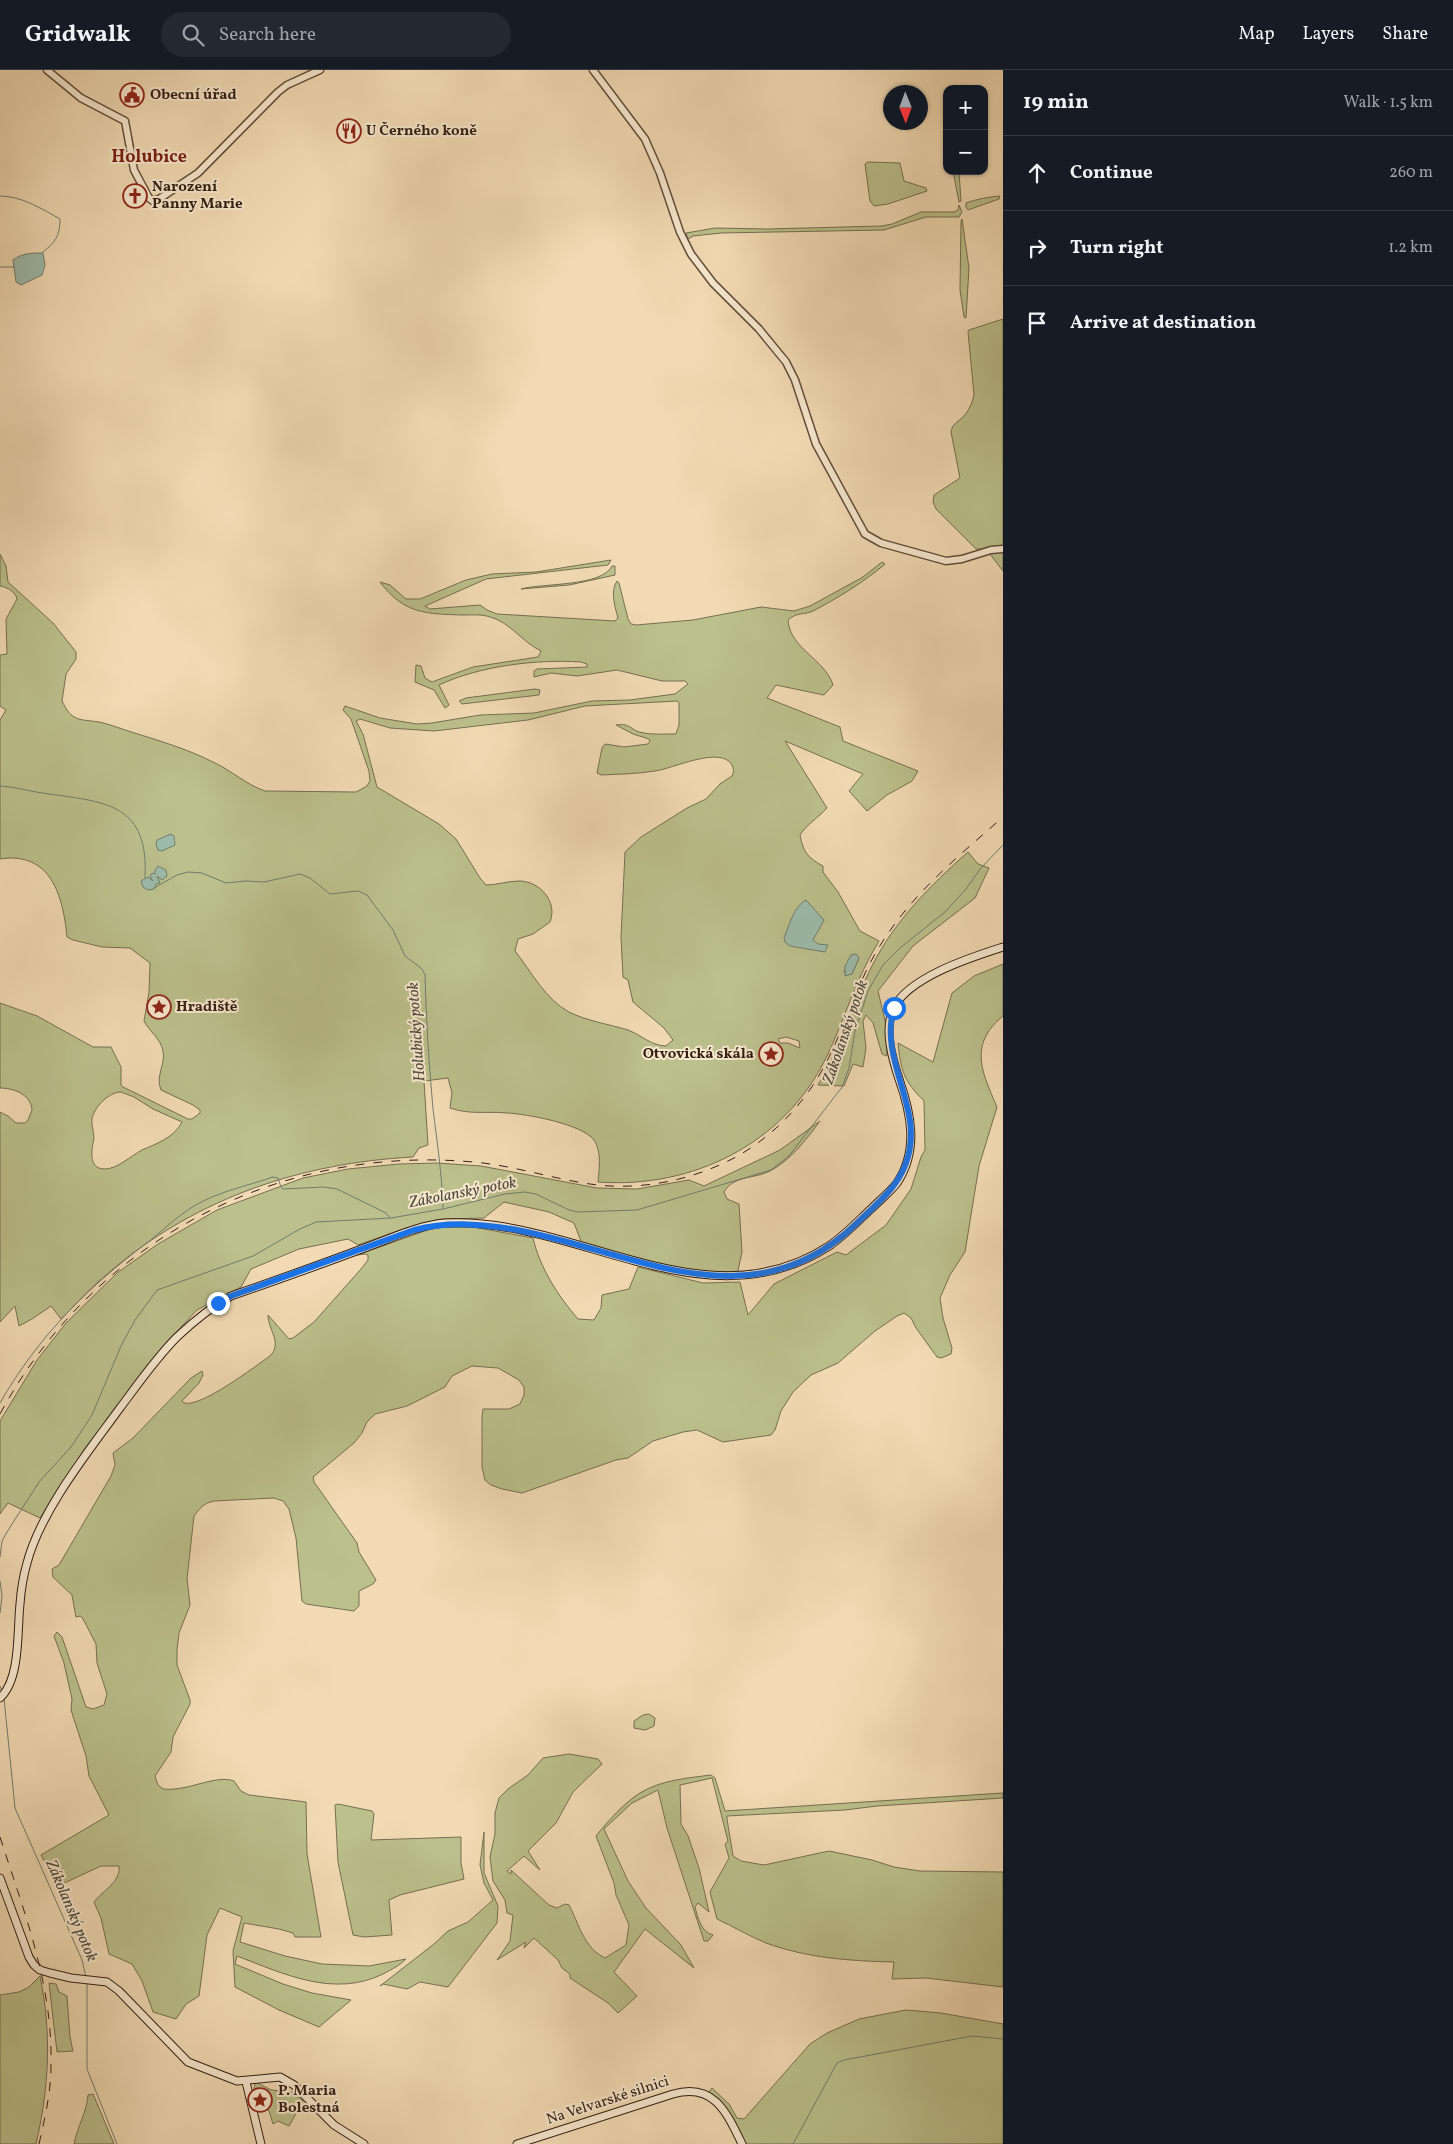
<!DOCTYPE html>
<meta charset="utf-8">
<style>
:root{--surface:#171b24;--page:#242831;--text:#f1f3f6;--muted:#9ea1a6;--line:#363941}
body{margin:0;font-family:Vollkorn,serif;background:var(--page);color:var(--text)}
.controls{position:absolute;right:15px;top:15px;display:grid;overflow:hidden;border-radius:10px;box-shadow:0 1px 4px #0004}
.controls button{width:45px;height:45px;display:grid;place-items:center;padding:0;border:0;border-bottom:1px solid var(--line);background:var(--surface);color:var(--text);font:25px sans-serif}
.compass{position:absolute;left:883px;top:15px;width:45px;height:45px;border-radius:50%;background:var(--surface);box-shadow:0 1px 4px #0004;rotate:179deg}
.stop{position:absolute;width:15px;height:15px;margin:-11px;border:4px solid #1a73e8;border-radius:50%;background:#fff}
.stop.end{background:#1a73e8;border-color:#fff;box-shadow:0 1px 5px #0008}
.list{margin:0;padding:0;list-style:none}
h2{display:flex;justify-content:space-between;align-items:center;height:65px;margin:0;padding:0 20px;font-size:21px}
h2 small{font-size:16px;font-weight:400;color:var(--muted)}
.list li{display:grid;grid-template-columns:32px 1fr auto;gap:15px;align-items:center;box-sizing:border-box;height:75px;padding:0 20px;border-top:1px solid var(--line)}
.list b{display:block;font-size:19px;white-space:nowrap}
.list em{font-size:16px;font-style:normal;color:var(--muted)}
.icon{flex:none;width:28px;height:28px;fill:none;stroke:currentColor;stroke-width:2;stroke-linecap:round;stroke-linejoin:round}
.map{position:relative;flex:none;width:1003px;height:2074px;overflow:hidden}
header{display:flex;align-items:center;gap:30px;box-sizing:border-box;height:70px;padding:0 25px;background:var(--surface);border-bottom:1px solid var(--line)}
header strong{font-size:24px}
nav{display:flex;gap:28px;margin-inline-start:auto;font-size:18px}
.search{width:350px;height:45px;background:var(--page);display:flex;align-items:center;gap:12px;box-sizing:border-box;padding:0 18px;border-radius:28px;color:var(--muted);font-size:19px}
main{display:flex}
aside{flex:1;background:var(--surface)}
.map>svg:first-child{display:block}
.green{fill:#bbc08c;stroke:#776f50;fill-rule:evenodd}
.water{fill:#9cbbaa;stroke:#727c6e}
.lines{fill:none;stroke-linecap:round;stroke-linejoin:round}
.stream{stroke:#727c6e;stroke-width:1}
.tertiary-casing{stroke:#634d3b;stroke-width:9}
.secondary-casing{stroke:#331e13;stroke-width:9}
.tertiary{stroke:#f7e8ce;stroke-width:6}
.secondary{stroke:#f7e8ce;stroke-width:7}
.rail{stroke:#331e13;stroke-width:1;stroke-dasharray:9 9;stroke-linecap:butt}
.route{stroke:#1a73e8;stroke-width:6}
.labels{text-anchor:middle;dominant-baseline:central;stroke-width:4;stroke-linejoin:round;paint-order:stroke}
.poi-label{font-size:15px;font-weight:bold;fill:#331e13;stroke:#f7e8ce;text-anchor:start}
.street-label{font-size:15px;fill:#331e13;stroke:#f7e8ce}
.water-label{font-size:16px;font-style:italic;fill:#524d40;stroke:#f7e8ce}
.quarter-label{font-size:18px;font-weight:bold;fill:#7a1f14;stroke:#f7e8ce}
</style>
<header>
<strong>Gridwalk</strong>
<div class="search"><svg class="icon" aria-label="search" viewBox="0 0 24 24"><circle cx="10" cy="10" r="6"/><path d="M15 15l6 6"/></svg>Search here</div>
<nav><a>Map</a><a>Layers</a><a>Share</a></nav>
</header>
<main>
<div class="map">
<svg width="1003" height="2074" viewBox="0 0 1003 2074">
<rect width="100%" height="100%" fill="#f2dbb4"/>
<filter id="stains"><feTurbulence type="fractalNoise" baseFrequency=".004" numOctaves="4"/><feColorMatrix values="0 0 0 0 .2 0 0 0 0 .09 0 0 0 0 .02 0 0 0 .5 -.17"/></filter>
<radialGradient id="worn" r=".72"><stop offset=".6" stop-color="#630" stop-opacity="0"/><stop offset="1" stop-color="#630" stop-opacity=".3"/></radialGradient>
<g class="green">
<path d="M868 92 900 93 904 111 926 118 927 121 888 134 874 136 870 131 865 94Z"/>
<path d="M953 101 959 102 961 131 959 132Z"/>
<path d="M1000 126 999 129 968 140 966 137V133C977 129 988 127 1000 126Z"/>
<path d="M959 135 962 142 959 147H926L884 160 721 163 693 166 688 169 686 163 715 158 767 159 882 156 892 154 921 142H954L958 140Z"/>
<path d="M962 149 969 198 966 248 964 247 960 220 961 151Z"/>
<path d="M1003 249V501L986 479H976L936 439 933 432 934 425 960 408 951 362C952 354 958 352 964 346 969 340 973 332 974 324L968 262 969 260Z"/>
<path d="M0 484 6 496 8 512 53 553 76 582V589L66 604 62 631C72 652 79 649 99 652 109 654 119 658 128 661 157 670 188 679 215 693 232 701 247 715 265 721L356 722 367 716 370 711 369 701 351 649 343 640 345 636 380 648 417 654 432 653 480 645 534 643 592 631 630 630 675 624 688 614 685 611H662L617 600 577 606 551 603 534 607V601L537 599 587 597V594L581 592C537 589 479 596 439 615L449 635 445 638 434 620 415 612 416 595 421 596 425 608 432 612 473 597 538 587 541 581C522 572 510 552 490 547 482 544 471 545 463 545 426 544 404 544 380 512L390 515 406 529H420L466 510 492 504 536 502 611 490 608 495 486 509 425 536 430 539 480 535 487 540 497 544 615 551 618 548C615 537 610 521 617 511L619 513 628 549 631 554 636 555 693 550 761 537 794 541 810 536 863 507 882 492 885 494C864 512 838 528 813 541 805 545 796 542 788 550 790 579 825 589 833 615L824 625 776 615 767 628 840 657 843 671 918 701 912 711 887 725 867 741 849 721 863 704 785 671 827 738C818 748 807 754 800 765 803 782 808 788 823 796V802L838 822 860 861 879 871C856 908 845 949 826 988 784 1074 692 1119 598 1112 599 1099 602 1082 594 1070 582 1054 527 1044 507 1043 486 1041 470 1045 450 1038L452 1023 448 1008 424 1011 428 1075 419 1078 413 1087C302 1093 199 1127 113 1199 94 1214 78 1232 61 1249L51 1236 32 1249 19 1256 15 1236 0 1252V1042L8 1046 16 1053H25L28 1050 32 1040C31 1024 13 1018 0 1018V933L37 946 93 977H111L121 997V1015L123 1017 188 1049H192L200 1043V1040L193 1035 161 1020C155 1006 166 994 163 981 161 969 149 961 144 951L149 922 150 893 130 878 102 877 73 870 67 867C63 826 51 781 0 789V650L6 640 0 636V585L7 584 6 549 17 529C16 522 7 517 0 516ZM677 631 679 633V655L676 664C664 664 651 665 639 662 629 658 629 653 616 655L633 664 649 669 650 671 648 674 624 677 605 674 602 678 597 703 601 705C619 704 637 704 655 701 672 699 721 675 732 695 734 699 734 702 732 706L720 714 706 729 687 738 641 767 625 782 621 867 623 907 628 910 633 932 664 958 673 970 666 976C652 976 641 965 628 960 608 954 587 951 569 942 545 929 531 901 515 881L518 869 533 864 550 852C558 832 540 811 519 811 508 811 497 815 486 815L480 808 456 769 439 754 377 717 363 664 356 651 360 649 390 658 434 661 528 650 585 636ZM851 885 859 888 852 904 844 902ZM786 967 799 971 800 978 788 973H780L778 969ZM121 1022 134 1027 153 1039 182 1052C175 1067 156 1074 142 1080 131 1086 117 1099 105 1099 87 1099 92 1078 94 1068 94 1062 91 1055 92 1049 94 1037 109 1022 121 1022Z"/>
<path d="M612 496H615V505L569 515 521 519C541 513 602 517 612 496Z"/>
<path d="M535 619 540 620 539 625 462 634 459 631 466 628Z"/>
<path d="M968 782 978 794 989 798 975 828 913 876 878 921 886 955 887 986 882 984 873 953 866 945 863 951 866 978 863 997 853 994 844 1016 818 1015C841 977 852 935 872 896 895 850 931 815 968 782Z"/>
<path d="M1003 894V946C968 975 982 1002 997 1037L979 1096 965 1182 950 1205 940 1228 943 1248 952 1278 951 1284 941 1288 937 1287 916 1258 911 1248 904 1243 897 1246 875 1261 838 1293 811 1305 793 1322 781 1341 775 1360 771 1365 723 1372 697 1360 683 1362 653 1371 628 1388 616 1390 522 1423 502 1419 491 1415 485 1410 482 1397V1346L483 1339H509L520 1334 524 1325V1317L519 1310 498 1298 472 1296 452 1306 445 1317 407 1336 375 1344 367 1352 362 1363 354 1373 313 1407 314 1412 357 1473 359 1482 376 1510 373 1514 359 1521V1536L354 1541 306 1534 302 1531 296 1468 289 1439 283 1431 274 1428 214 1431C204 1433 200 1438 194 1446L187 1509 190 1535 179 1563 177 1580V1595L190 1630V1634L173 1667 171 1682 155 1706 158 1715 163 1719C187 1722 216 1704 234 1711L241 1721 249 1725 306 1732 307 1784 321 1867H295L293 1863 279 1859 244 1853 240 1872 285 1886 322 1894 369 1896 406 1889C399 1896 392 1899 383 1904 334 1928 284 1904 237 1886L235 1894 283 1914 312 1923 351 1930 319 1957 279 1940 235 1917 233 1881 242 1847 220 1838 207 1865 199 1926 186 1934 176 1949 153 1942 142 1911 132 1894 109 1884 101 1848 94 1832C103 1820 121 1812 119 1796H101L58 1816 41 1785 109 1745 89 1706 86 1686 71 1640 72 1629 64 1593 54 1566 57 1562 62 1567 86 1637 93 1639 104 1635 107 1624 97 1593 96 1574 82 1547 80 1546 76 1547 72 1525 53 1507 52 1499 59 1495 111 1406 115 1395 113 1383 133 1368 191 1308 202 1301 203 1305 199 1313 182 1331 184 1333C201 1338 254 1297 270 1286 283 1273 268 1260 268 1245L289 1269 293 1268 314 1252 361 1199 368 1190V1185L365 1184 357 1185 436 1157H473L533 1168C540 1198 558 1226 578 1249L594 1250 601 1238 602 1225 629 1219 638 1197 703 1213 740 1212 748 1245 774 1214 837 1182 846 1185 886 1155 911 1119 921 1087 925 1080 924 1031C904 1011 901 1002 898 973L933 992 952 923 974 906Z"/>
<path d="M820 1051C806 1070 791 1090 770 1101 755 1109 734 1105 724 1122L727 1129 739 1134 742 1182 738 1201C685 1207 632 1188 582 1174L574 1153 549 1142 504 1132 484 1148 442 1149 406 1158 358 1175 348 1169 299 1179 251 1199 241 1217 197 1240 166 1273 85 1378 40 1448 8 1433 0 1444V1351L37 1290 66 1253 117 1203 158 1174 217 1140 303 1108 348 1099 399 1094 436 1093 481 1096 597 1118 637 1119 689 1110 704 1116 780 1080Z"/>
<path d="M649 1644 655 1648 654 1656 645 1660 634 1658V1651L643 1645Z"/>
<path d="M569 1684 598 1689 602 1694 573 1722 556 1753 528 1781 540 1800 524 1786 507 1801 511 1804V1800L549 1835 557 1838 565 1834 569 1835C579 1854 584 1878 605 1888L626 1875 629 1855 616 1825 614 1813 596 1766C608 1751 624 1733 640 1723 661 1710 688 1708 711 1705L715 1708 725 1741 1003 1723V1728L877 1736 845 1740 727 1746V1749L733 1786 741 1791 764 1795 829 1781 872 1790 894 1797 920 1801 1003 1802V1917L926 1908 892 1909 894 1892C850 1891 807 1888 766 1873 749 1866 734 1857 717 1849L710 1822 729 1788 725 1774 728 1771 712 1708 680 1715 681 1754 688 1766 699 1798 709 1842 698 1833 695 1837C698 1848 701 1862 713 1865L708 1871H704L667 1758 658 1720 632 1733 604 1759 628 1811 646 1838 681 1875 694 1898 645 1859 614 1902 637 1926 618 1943 608 1933 570 1908V1904L562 1898 558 1890 534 1868 524 1878 526 1872 497 1890 510 1871 513 1845 507 1843 505 1830 493 1811 490 1787 495 1764V1743L499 1728 508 1719 528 1705 543 1688Z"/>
<path d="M338 1734 372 1741 374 1744 371 1770 461 1767V1793L464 1809 400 1825 389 1830 392 1865 364 1867 353 1865 338 1792 335 1735Z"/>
<path d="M484 1762V1803L498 1836 497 1853 448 1917 420 1912 407 1919 383 1914 380 1916 434 1874 448 1861 468 1852 493 1830 484 1813 480 1795Z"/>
<path d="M40 1906C52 1963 49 2018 36 2074H0V1925L19 1922 29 1917Z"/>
<path d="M49 1913 56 1914 59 1922 67 1926 70 1967 73 1981 57 1982Z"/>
<path d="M906 1940 941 1943 1003 1954V2074H745L726 2037 708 2023 712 2018 729 2034 737 2048 744 2049 810 1974 827 1963 859 1949Z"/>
<path d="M258 2013 271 2020 292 2022 303 2031 289 2056 278 2051 273 2054 269 2041 264 2033 256 2035C254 2027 253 2022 255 2014Z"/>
<path d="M93 2024 114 2074H74C77 2057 87 2042 88 2025Z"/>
</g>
<g class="water">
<path d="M43 183 45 195 42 205 21 215 16 212 13 190C22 183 32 183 43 183Z"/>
<path d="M171 764 174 766 175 775 162 781 158 780 156 774 157 770Z"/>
<path d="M158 796 166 800 167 806 162 810 157 806 160 813 156 814 154 819 148 820 143 817 141 811 148 807 153 811 150 806 152 803 155 804V800Z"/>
<path d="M806 830 824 850 813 870 818 874 828 875 825 882 790 876 785 872 784 868C789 856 794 836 806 830Z"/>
<path d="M856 884 859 888 852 904 845 906V896L851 885Z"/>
</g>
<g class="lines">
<g class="stream">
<path d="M0 126C22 126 42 139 60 149 60 167 55 172 42 183"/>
<path d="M0 197H14"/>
<path d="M0 716C17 717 32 722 49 724 108 732 149 735 145 808"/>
<path d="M154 818 177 805 188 802 202 803 226 813 245 811 264 812 300 804 310 808 330 824 358 821 367 825 393 860 405 886 422 899 425 905C426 949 429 994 433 1039 437 1072 442 1104 443 1138"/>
<path d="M0 1333C39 1265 89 1216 152 1169 165 1158 179 1145 194 1136 217 1122 247 1116 273 1107L278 1108 281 1117 283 1119 324 1117 337 1119 386 1143 390 1148"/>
<path d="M0 1487 2 1471 7 1462 39 1412 71 1377 92 1345 121 1276 135 1250 157 1220 253 1186 300 1159 316 1152 391 1148 443 1139 505 1124 525 1122 536 1124 569 1140 578 1142 637 1140 771 1100 789 1086 842 1017 849 998 855 961 868 921 883 895 900 878 945 842 966 819 981 798 1003 775"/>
<path d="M0 1511 2 1526 0 1543"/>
<path d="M0 1616 2 1622"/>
<path d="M4 1628 15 1738 82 1890 86 1907"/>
<path d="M87 1913V1999L117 2074"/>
<path d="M793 2074 837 1993 844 1990 972 1966 1003 1969"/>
</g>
<g class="tertiary-casing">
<g id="tertiary">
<path d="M47 0 81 28 125 51 134 100 149 128 153 131 159 129 198 103 278 22 287 15 320 0"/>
<path d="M593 0 645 69 660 103 680 162 691 184 713 213 759 259 786 292 795 310 816 374 865 464 881 473 946 491 962 489 991 480 1003 479"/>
</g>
</g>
<g class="secondary-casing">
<g id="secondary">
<path d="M0 1628C21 1609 17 1560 20 1534 21 1520 23 1507 27 1493 41 1440 88 1382 120 1338 138 1314 156 1288 177 1267 194 1251 211 1237 231 1226 277 1210 322 1194 367 1177 392 1168 419 1155 445 1153 576 1146 705 1257 829 1176 845 1165 858 1151 872 1138 880 1130 890 1122 897 1113 919 1080 911 1043 899 1009 892 988 884 960 893 939 908 907 972 887 1003 877"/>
<path d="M0 1808 29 1887 34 1895 40 1900 50 1903 71 1908 107 1912 119 1921 188 1992 237 2011 280 2007 294 2015 334 2055 364 2074"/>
<path d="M246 2012 261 2074"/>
<path d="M517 2074 673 2024C714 2012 727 2043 742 2074"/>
</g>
</g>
<use href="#tertiary" class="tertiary"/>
<use href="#secondary" class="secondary"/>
<g class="rail">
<path d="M0 1344C95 1168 285 1071 483 1093 522 1098 558 1110 597 1115 644 1120 692 1110 734 1088 775 1066 809 1029 829 987 848 949 859 907 883 871 915 821 960 785 1003 747"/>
<path d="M0 1767C24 1842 53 1915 51 1995 51 2022 45 2048 39 2074"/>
</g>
</g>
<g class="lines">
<path class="route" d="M218 1233 231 1226 414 1160C448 1151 478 1154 512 1159 631 1180 750 1256 856 1154 875 1135 897 1119 906 1093 926 1039 878 992 894 938"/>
</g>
<defs>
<g id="civic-ring" transform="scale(1.25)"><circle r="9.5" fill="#f7e8ce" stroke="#8f2418" stroke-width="1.5"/><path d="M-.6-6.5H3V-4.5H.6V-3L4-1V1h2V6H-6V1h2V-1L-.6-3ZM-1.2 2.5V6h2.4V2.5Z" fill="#8f2418"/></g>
<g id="restaurant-ring" transform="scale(1.25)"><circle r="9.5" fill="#f7e8ce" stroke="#8f2418" stroke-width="1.5"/><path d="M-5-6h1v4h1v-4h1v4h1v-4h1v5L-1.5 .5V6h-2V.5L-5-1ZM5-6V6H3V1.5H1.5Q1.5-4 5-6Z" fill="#8f2418"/></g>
<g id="church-ring" transform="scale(1.25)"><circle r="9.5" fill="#f7e8ce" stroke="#8f2418" stroke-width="1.5"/><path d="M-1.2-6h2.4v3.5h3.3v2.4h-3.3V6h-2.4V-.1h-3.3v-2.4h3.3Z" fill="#8f2418"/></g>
<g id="sight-ring" transform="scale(1.25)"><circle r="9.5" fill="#f7e8ce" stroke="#8f2418" stroke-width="1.5"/><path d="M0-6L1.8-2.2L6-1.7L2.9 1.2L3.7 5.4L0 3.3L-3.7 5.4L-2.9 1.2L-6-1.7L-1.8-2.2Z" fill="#8f2418"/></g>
</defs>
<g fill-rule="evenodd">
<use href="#civic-ring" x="132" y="25"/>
<use href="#restaurant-ring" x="349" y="61"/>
<use href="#church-ring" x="135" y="126"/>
<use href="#sight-ring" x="159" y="937"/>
<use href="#sight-ring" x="771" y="984"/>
<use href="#sight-ring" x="260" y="2030"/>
</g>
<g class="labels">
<g class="poi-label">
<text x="150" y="25">Obecní úřad</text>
<text x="366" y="61">U Černého koně</text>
<text x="152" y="117">Narození<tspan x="152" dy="17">Panny Marie</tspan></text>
<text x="176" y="937">Hradiště</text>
<text x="754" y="984" text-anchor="end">Otvovická skála</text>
<text x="278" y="2021">P. Maria<tspan x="278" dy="17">Bolestná</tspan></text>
</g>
<g class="street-label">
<text transform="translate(608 2031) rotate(-18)">Na Velvarské silnici</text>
</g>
<g class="water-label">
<text transform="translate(417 962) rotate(-94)">Holubický potok</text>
<text transform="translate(846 962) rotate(-71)">Zákolanský potok</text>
<text transform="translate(463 1123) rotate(-11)">Zákolanský potok</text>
<text transform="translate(71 1841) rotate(67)">Zákolanský potok</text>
</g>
<g class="quarter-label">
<text x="149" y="87">Holubice</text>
</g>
</g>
<rect width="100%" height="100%" filter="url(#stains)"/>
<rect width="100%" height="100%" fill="url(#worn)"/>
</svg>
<div class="controls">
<button>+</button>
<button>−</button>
</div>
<svg class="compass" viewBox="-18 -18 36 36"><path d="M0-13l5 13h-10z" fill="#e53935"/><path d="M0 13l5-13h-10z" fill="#9ea1a6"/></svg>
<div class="stop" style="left:894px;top:938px"></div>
<div class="stop end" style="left:218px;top:1233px"></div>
</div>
<aside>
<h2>19 min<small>Walk · 1.5 km</small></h2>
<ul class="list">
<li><svg class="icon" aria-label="ahead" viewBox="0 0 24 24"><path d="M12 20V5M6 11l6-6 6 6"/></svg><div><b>Continue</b></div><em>260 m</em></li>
<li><svg class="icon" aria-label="right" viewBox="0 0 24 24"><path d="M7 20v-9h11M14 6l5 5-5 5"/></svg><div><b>Turn right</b></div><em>1.2 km</em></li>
<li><svg class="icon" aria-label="arrive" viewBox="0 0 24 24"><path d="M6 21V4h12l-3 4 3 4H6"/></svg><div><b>Arrive at destination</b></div></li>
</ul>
</aside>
</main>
